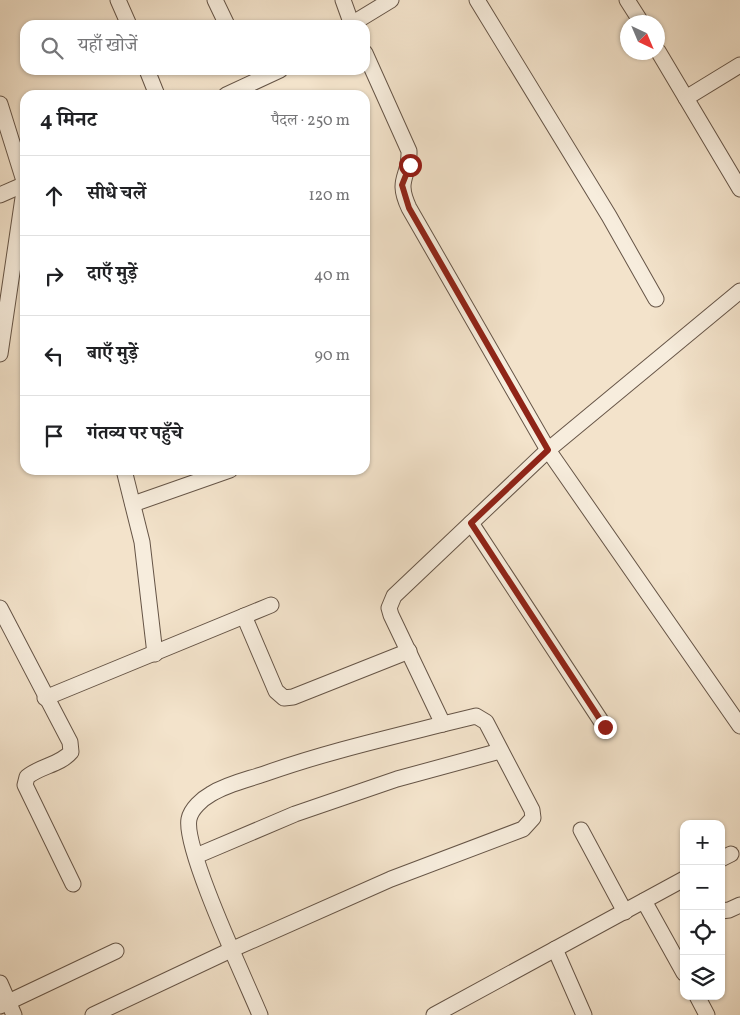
<!DOCTYPE html>
<html lang="hi">
<meta charset="utf-8">
<style>
:root{--surface:#fff;--page:#f2f2f2;--text:#202124;--muted:#757577;--line:#e0e0e0}
body{margin:0;font-family:Vollkorn,"Noto Serif Devanagari",serif;background:var(--page);color:var(--text)}
.controls{position:absolute;right:15px;bottom:15px;display:grid;overflow:hidden;border-radius:10px;box-shadow:0 1px 4px #0004}
.controls button{width:45px;height:45px;display:grid;place-items:center;padding:0;border:0;border-bottom:1px solid var(--line);background:var(--surface);color:var(--text);font:25px sans-serif}
.compass{position:absolute;left:620px;top:15px;width:45px;height:45px;border-radius:50%;background:var(--surface);box-shadow:0 1px 4px #0004;rotate:136deg}
.stop{position:absolute;width:15px;height:15px;margin:-11px;border:4px solid #8f2418;border-radius:50%;background:#fff}
.stop.end{background:#8f2418;border-color:#fff;box-shadow:0 1px 5px #0008}
.list{margin:0;padding:0;list-style:none}
h2{display:flex;justify-content:space-between;align-items:center;height:65px;margin:0;padding:0 20px;font-size:21px}
h2 small{font-size:16px;font-weight:400;color:var(--muted)}
.list li{display:grid;grid-template-columns:32px 1fr auto;gap:15px;align-items:center;box-sizing:border-box;height:80px;padding:0 20px;border-top:1px solid var(--line)}
.list b{display:block;font-size:19px;white-space:nowrap}
.list em{font-size:16px;font-style:normal;color:var(--muted)}
.icon{flex:none;width:28px;height:28px;fill:none;stroke:currentColor;stroke-width:2;stroke-linecap:round;stroke-linejoin:round}
.map{position:relative;flex:none;width:740px;height:1015px;overflow:hidden}
.search{position:absolute;background:var(--surface);box-shadow:0 1px 4px #0004;left:20px;top:20px;width:350px;height:55px;display:flex;align-items:center;gap:12px;box-sizing:border-box;padding:0 18px;border-radius:15px;color:var(--muted);font-size:19px}
.panel{position:absolute;background:var(--surface);box-shadow:0 1px 4px #0004;left:20px;top:90px;width:350px;height:385px;border-radius:15px}
.map>svg:first-child{display:block}
.lines{fill:none;stroke-linecap:round;stroke-linejoin:round}
.minor-casing{stroke:#665547;stroke-width:17}
.minor{stroke:#f7eddd;stroke-width:15}
.route{stroke:#8f2418;stroke-width:6}
</style>
<div class="map">
<svg width="740" height="1015" viewBox="0 0 740 1015">
<rect width="100%" height="100%" fill="#f3e3cb"/>
<filter id="stains"><feTurbulence type="fractalNoise" baseFrequency=".004" numOctaves="4"/><feColorMatrix values="0 0 0 0 .2 0 0 0 0 .09 0 0 0 0 .02 0 0 0 .5 -.17"/></filter>
<radialGradient id="worn" r=".72"><stop offset=".6" stop-color="#630" stop-opacity="0"/><stop offset="1" stop-color="#630" stop-opacity=".3"/></radialGradient>
<g class="lines">
<g class="minor-casing">
<g id="minor">
<path d="M118 0 129 25"/>
<path d="M215 0 227 25"/>
<path d="M343 0 352 25"/>
<path d="M477 0 609 216 656 299"/>
<path d="M627 0 641 22"/>
<path d="M350 25 391 0"/>
<path d="M658 51 740 189"/>
<path d="M365 53 409 151C410 178 395 178 409 208L548 450 740 726"/>
<path d="M147 70 157 95"/>
<path d="M226 95 280 70"/>
<path d="M686 98 740 65"/>
<path d="M0 104 25 184 0 354"/>
<path d="M0 195 25 184"/>
<path d="M124 470 142 542 155 654"/>
<path d="M133 504 230 470"/>
<path d="M471 523 605 727"/>
<path d="M0 608 70 742 71 752C60 765 40 766 27 777L25 785 73 884"/>
<path d="M244 616 276 691 284 698 293 697 409 651"/>
<path d="M45 698 271 605"/>
<path d="M581 830 625 912"/>
<path d="M196 856 295 814 397 779 500 751"/>
<path d="M721 859 731 854"/>
<path d="M644 901 684 973"/>
<path d="M721 911 729 910 740 905"/>
<path d="M555 949 584 1015"/>
<path d="M0 983 14 1015"/>
<path d="M697 996 707 1015"/>
<path d="M0 1006 116 951"/>
<path d="M93 1015 233 949 391 879 523 829 533 818 532 810 486 722 476 716 443 724"/>
<path d="M260 1015C246 981 183 848 189 819 191 809 202 799 211 794 227 784 246 780 264 774 323 753 383 739 443 724L391 615 389 608 394 596 548 450 740 291"/>
<path d="M434 1015 684 879"/>
</g>
</g>
<use href="#minor" class="minor"/>
</g>
<g class="lines">
<path class="route" d="M410 165 402 185 409 208 548 450 471 523 605 727"/>
</g>
<rect width="100%" height="100%" filter="url(#stains)"/>
<rect width="100%" height="100%" fill="url(#worn)"/>
</svg>
<div class="controls">
<button>+</button>
<button>−</button>
<button><svg class="icon" aria-label="locate" viewBox="0 0 24 24"><circle cx="12" cy="12" r="6"/><path d="M12 2v4M12 18v4M2 12h4M18 12h4"/></svg></button>
<button><svg class="icon" aria-label="layers" viewBox="0 0 24 24"><path d="M12 4l9 5-9 5-9-5zM3 14l9 5 9-5"/></svg></button>
</div>
<svg class="compass" viewBox="-18 -18 36 36"><path d="M0-13l5 13h-10z" fill="#e53935"/><path d="M0 13l5-13h-10z" fill="#757577"/></svg>
<div class="stop" style="left:410px;top:165px"></div>
<div class="stop end" style="left:605px;top:727px"></div>
<div class="search"><svg class="icon" aria-label="search" viewBox="0 0 24 24"><circle cx="10" cy="10" r="6"/><path d="M15 15l6 6"/></svg>यहाँ खोजें</div>
<section class="panel">
<h2>4 मिनट<small>पैदल · 250 m</small></h2>
<ul class="list">
<li><svg class="icon" aria-label="ahead" viewBox="0 0 24 24"><path d="M12 20V5M6 11l6-6 6 6"/></svg><div><b>सीधे चलें</b></div><em>120 m</em></li>
<li><svg class="icon" aria-label="right" viewBox="0 0 24 24"><path d="M7 20v-9h11M14 6l5 5-5 5"/></svg><div><b>दाएँ मुड़ें</b></div><em>40 m</em></li>
<li><svg class="icon" aria-label="left" viewBox="0 0 24 24"><path d="M17 20v-9H6M10 6l-5 5 5 5"/></svg><div><b>बाएँ मुड़ें</b></div><em>90 m</em></li>
<li><svg class="icon" aria-label="arrive" viewBox="0 0 24 24"><path d="M6 21V4h12l-3 4 3 4H6"/></svg><div><b>गंतव्य पर पहुँचे</b></div></li>
</ul>
</section>
</div>
